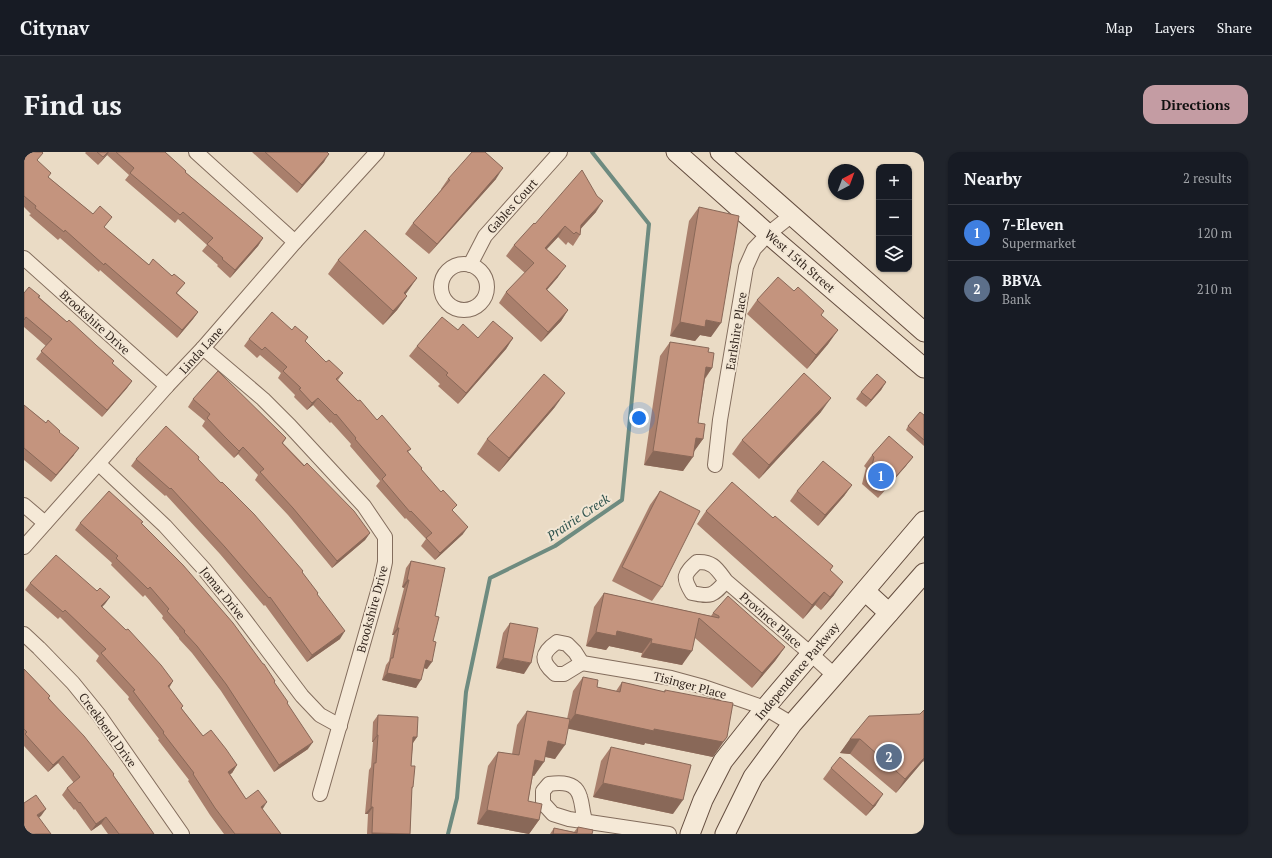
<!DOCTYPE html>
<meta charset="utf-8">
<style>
:root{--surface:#171b24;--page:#20242c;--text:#f1f3f6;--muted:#9ea1a6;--line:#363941;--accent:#c49ca3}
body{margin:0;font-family:"PT Serif",serif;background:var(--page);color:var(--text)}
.controls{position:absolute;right:12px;top:12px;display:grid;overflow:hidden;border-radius:8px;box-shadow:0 1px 3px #0004}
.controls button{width:36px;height:36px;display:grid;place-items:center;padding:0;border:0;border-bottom:1px solid var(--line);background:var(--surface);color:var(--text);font:20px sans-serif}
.compass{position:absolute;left:804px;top:12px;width:36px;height:36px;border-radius:50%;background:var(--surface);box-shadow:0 1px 3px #0004;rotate:41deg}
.you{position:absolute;left:615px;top:266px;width:14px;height:14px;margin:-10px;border:3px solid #fff;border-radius:50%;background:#1a73e8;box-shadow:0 0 0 6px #1a73e833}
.badge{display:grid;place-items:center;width:26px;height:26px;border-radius:50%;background:var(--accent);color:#fff;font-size:13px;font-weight:700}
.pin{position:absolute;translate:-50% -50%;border:2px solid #fff;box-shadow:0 1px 4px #0006}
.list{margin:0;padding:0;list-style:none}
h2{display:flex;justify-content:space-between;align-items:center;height:52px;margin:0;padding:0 16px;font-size:17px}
h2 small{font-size:13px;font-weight:400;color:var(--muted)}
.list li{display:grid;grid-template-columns:26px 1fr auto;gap:12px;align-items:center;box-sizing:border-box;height:56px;padding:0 16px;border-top:1px solid var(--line)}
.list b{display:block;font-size:15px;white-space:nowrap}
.list p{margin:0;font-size:13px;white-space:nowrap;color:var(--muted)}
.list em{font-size:13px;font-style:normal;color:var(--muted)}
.icon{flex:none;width:22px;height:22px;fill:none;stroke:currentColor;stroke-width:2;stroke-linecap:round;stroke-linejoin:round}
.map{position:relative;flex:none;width:900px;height:682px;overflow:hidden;border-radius:12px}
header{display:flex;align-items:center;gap:24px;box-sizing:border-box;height:56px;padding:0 20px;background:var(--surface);border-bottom:1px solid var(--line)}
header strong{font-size:19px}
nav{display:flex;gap:22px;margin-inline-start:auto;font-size:14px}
.intro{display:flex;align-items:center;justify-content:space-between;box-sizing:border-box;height:96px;padding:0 24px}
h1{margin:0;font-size:28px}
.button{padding:10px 18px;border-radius:12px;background:var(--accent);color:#111;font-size:14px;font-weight:700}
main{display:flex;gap:24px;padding:0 24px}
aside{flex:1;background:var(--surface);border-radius:12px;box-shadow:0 1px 3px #0004}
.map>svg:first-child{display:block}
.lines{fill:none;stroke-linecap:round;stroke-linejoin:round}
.stream{stroke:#6e8b80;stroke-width:4}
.street-casing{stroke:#836d5d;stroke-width:16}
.secondary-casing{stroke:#654e40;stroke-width:21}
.street{stroke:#f5e9d7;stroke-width:14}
.secondary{stroke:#f5e9d7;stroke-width:19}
.wall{fill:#a97f6c}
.shaded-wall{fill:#896858}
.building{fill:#c4947e;stroke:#896858}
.labels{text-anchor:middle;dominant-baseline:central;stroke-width:4;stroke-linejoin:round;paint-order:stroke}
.street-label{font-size:12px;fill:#34271f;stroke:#f2e6d4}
.water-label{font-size:13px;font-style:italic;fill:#30534d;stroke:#f2e6d4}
</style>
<header>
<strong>Citynav</strong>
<nav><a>Map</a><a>Layers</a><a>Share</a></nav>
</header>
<div class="intro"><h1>Find us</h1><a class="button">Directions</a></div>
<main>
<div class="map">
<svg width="900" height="682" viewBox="0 0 900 682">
<rect width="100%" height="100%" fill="#eadbc5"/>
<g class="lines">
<path class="stream" d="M424 682 433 646 442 540 466 426 531 394 598 348 625 72 568 0"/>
<g class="street-casing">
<g id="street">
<path d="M172 0 271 90"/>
<path d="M0 106 143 234"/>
<circle cx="440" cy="135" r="23"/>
<path d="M446 113 461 84 536 0"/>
<path d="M179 196 239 247 266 274 340 354 361 385V410L357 429 296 642"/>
<path d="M75 312 141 374 180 417 214 459 278 544 296 563 316 574"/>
<path d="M691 313 696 268 722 115 730 97 744 82 768 63"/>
<path d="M0 353 21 371"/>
<path d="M0 395 143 234 179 196 271 90 353 0"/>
<path d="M702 429C689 444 687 445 668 441 658 425 660 422 673 410 689 409 693 417 702 429L787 502 810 523"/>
<path d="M0 482 15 496 49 531 75 563 158 682"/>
<path d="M533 490 543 492 551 500 558 511 540 522H531C516 509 517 501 533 490Z"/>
<path d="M558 511 647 526 680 535 741 556 768 572"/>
<path d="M562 670C558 662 559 654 556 645 552 630 538 630 525 632L519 639V651L529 662 545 667 645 682"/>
</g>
</g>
<g class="secondary-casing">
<g id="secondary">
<path d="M652 0 744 82 900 216"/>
<path d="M696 0 900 180"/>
<path d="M841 439 865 461"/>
<path d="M666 682 679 648 699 609 741 556 900 369"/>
<path d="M701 682 729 625 768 572 900 421"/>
</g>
</g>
<use href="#street" class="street"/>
<use href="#secondary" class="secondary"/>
</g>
<g class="wall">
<path d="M0 0 14 9 24 25 69 62 88 65 80 75 125 113 148 124 161 131 153 141 174 160 169 167 153 186 76 118 75 120 36 86 34 88 5 63 7 62 0 55Z"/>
<path d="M62 0H141L161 20 239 86 234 94 206 126 193 114 194 113 178 99 183 93 154 67 151 71 101 28 105 23 83 3 74 13 61 1Z"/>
<path d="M228 0H303L300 10 273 41Z"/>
<path d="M424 27H472L405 102 381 82 389 71 417 38V37Z"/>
<path d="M675 55 687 185 676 183 671 189 646 184 665 69Z"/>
<path d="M572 60 557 76 556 83 549 94 544 90 542 93 534 85 523 97 534 125 523 138 544 158 537 169 517 190 475 151 482 140 501 121 482 104 490 93 511 72Z"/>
<path d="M314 108 393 126 381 143 383 144 373 158 359 173 304 122Z"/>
<path d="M0 141 15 145 43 170 90 209 88 212 108 229 103 236 78 265 12 207 22 194 0 175Z"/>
<path d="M733 148 797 163 814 178 804 192 783 217 723 162Z"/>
<path d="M434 178 454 186H489L482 197 434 252 414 234 416 232 385 204 393 194Z"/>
<path d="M225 187 281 190 302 210 319 221 314 228 353 268 387 297 384 300 429 359 439 382 411 408 397 394 402 387 382 366 381 367 352 334 356 329 326 294 327 292 307 270 306 271 289 253 283 258 270 245 271 243 254 226 257 221 236 203 233 206 220 194Z"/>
<path d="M646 190 684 200 688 216 681 227 674 271 679 287 670 299 659 319 620 313 636 204Z"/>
<path d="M862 230 857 238 842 255 832 247 837 240Z"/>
<path d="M169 247 262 286 259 291 346 381 341 388 308 416 264 363 231 328 234 323 214 302 210 306 178 274 181 269 164 255Z"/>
<path d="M0 253 22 271 50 303 27 330 0 308Z"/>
<path d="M531 255 475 320 453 302 463 287Z"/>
<path d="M797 260 735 327 708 302 718 288Z"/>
<path d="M900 263V294L882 278 884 274Z"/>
<path d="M848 303 889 305 881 315 854 346 838 332 842 316 840 314Z"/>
<path d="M112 307H174L278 420 293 442 316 487 283 510 241 453 240 454 196 402 142 343 141 344 107 314Z"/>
<path d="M828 333 820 344 794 374 766 349 773 339Z"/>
<path d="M636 339 638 435 628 449 588 429 626 353Z"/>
<path d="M682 359 749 366 809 414 806 418 810 443 797 458 791 453 779 467 673 372Z"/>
<path d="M56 371 118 372 251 529 250 530 263 551 284 597 250 620 197 539 168 501 155 487V486L138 466 139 464 121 443 119 445 87 413 88 411 51 378Z"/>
<path d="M387 409 411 464 403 517 400 516 392 536 358 528 362 513 365 509 370 483H368L380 436 378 435 382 416Z"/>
<path d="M6 431 73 439 86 445 78 455 149 529 145 536 158 557 179 584 213 613 208 621 206 622 222 647 238 658 257 682H200L186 663 164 629 165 628 134 588 135 587 104 547 105 545 72 509 75 504 36 465 34 467 1 438Z"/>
<path d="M580 441 687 464 689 461 761 495 751 509 728 536 671 486 658 513 617 505 618 501 585 494 582 498 562 494 570 455Z"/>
<path d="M486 471 500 522 472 516 479 481Z"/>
<path d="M0 517 26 544 25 546 89 623 130 682H84L77 672 67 679 51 657 50 658 38 643 43 636 50 631 34 611 24 620 0 594Z"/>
<path d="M559 525 573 535 592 539 598 530 640 540 641 538 689 605 621 591 620 593 544 576 531 607 521 605 510 624 509 623 504 649 515 668 505 682 453 672 464 614 474 600 488 602 493 573 503 559 543 567 549 539Z"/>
<path d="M900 558V610L899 609 872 641 826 602 816 601 826 587 896 562Z"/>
<path d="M354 563 393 585 389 591 387 614 389 635 388 637 386 682H343L344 662H341L345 618 347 615 349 590H348L349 570Z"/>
<path d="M587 595 649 662 569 645 577 609Z"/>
<path d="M807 616 852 653 842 664 799 627Z"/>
<path d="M554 675 568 682H526L530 676 550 680Z"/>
</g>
<g class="shaded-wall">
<path d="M84 0H85L83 3 74 13Z"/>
<path d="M305 2 300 10 273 41 278 33Z"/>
<path d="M479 16 472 27 405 102 413 92Z"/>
<path d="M579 49 572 60 553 81 557 73Z"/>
<path d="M541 74 534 85 514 106 521 96Z"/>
<path d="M239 86 234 94 206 126 211 118Z"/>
<path d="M542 114 534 125 514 148 522 137Z"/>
<path d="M393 126 383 140 370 155 380 141Z"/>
<path d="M383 144 373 158 359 173 369 159Z"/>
<path d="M544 158 537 169 517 190 524 180Z"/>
<path d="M174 160 169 167 153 186 158 178Z"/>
<path d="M682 168 697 171 687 185 676 183 671 189 646 184 656 170Z"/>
<path d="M814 178 804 192 783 217 792 203Z"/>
<path d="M489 186 482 197 434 252 442 241Z"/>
<path d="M682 215 688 216 678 230Z"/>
<path d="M108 229 103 236 78 265 83 258Z"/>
<path d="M862 230 857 238 842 255 847 248Z"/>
<path d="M541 241 531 255 475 320 485 306Z"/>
<path d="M294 246 289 253 283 258 288 251Z"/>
<path d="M807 246 797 260 735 327 745 313Z"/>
<path d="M672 286 679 287 669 301Z"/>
<path d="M219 295 214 302 210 306 215 299Z"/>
<path d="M55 296 50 303 27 330 32 323Z"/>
<path d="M629 299 669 305 659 319 620 313Z"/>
<path d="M889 305 881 315 854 346 862 336Z"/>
<path d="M828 333 820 344 794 374 801 363Z"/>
<path d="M444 375 439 382 411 408 416 401Z"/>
<path d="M346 381 341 388 308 416 313 409Z"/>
<path d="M383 428H385L380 436 378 435Z"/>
<path d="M819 430 810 443 797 458 806 445Z"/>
<path d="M800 440 791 453 779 467 788 453Z"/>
<path d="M86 445 81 452 72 461 77 454Z"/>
<path d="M373 476H375L370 483H368Z"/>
<path d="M321 479 316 487 283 510 288 503Z"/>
<path d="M593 479 628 487 618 501 585 494 582 498 562 494 572 480Z"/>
<path d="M627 491 668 499 658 513 617 505Z"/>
<path d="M761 495 751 509 728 536 738 521Z"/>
<path d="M479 506 507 511 500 522 472 516Z"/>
<path d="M402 508 408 510 403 517 397 515Z"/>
<path d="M363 521 397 528 392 536 358 528Z"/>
<path d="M149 529 144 537V534Z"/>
<path d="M551 562 630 577 703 585 689 605 621 591 620 593 541 576Z"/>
<path d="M353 583H354L349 590H348Z"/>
<path d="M389 585H393L388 592Z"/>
<path d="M826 587H836L826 602 816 601Z"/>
<path d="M524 589 541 593 531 607 514 603Z"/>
<path d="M289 590 284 597 250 620 255 613Z"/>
<path d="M39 604 34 611 24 620 29 613Z"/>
<path d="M900 606V608L872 641 881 627Z"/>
<path d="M511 608 520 610 510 624 502 622Z"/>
<path d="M213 613 208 621 199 627 204 620Z"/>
<path d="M579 631 659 648 649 662 569 645Z"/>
<path d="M859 642 852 653 842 664 849 654Z"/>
<path d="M243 650 238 658 237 655Z"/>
<path d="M347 655H349L344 662H341Z"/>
<path d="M22 657 17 664 8 671 13 663Z"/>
<path d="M463 658 515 668 505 682 453 672Z"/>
<path d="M82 665 77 672 67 679 72 672Z"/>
<path d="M348 681 376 682H347Z"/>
</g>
<g class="building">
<path d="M0 0H18L19 1 13 8 27 21 24 25 69 62 76 54 88 65 80 75 125 113 129 107 148 124 150 122 161 131 152 141 174 160 158 178 81 111 80 113 41 78 40 80 11 56 12 54 0 44Z"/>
<path d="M73 0H84L79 5Z"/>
<path d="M92 0H141L162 19 161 20 239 86 211 118 198 107 199 106 183 92 189 86 159 60 156 63 106 21 110 16Z"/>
<path d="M241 0H303L305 2 278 33Z"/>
<path d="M448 0H461L479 16 413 92 389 71 426 28 424 27Z"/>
<path d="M558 18 573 44 579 49 557 73 556 83 552 80 550 82 541 74 521 96 542 114 522 137 544 158 524 180 482 140 510 111 490 93 510 71 511 72Z"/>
<path d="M675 55 715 64 697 171 682 168 681 175 656 170Z"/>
<path d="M341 78 393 126 380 141 383 144 369 159 314 108Z"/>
<path d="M754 125 770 139 774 135 800 159 797 163 814 178 792 203 733 148Z"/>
<path d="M5 135 16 144 14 145 43 170 45 168 72 193 90 209 88 211 108 229 83 258 17 199 28 187 2 165 0 168V141Z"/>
<path d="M248 160 268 178 271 174 284 185 281 189 302 210 305 208 319 221 312 227 334 249 336 248 353 268 358 263 387 297 383 299 398 316 397 317 417 340 419 338 433 353 428 358 444 375 416 401 402 386 408 381 387 359 386 360 358 327 362 323 331 287 332 286 312 262 311 263 294 246 288 251 275 237 277 236 259 219 263 215 241 195 238 198 225 187Z"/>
<path d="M418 165 434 178 439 172 454 186 469 169 489 186 442 241 422 223 424 221 393 194Z"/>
<path d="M646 190 685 196 684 200 690 201 688 216 682 215 674 271 681 272 679 287 672 286 669 305 629 299Z"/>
<path d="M194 219 262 286 258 291 280 314 283 311 330 359 346 381 313 409 269 356 236 320 240 317 219 295 215 299 201 285 183 266 186 262 169 247Z"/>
<path d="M780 221 807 246 745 313 718 288Z"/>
<path d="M520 222 541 241 485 306 463 287Z"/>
<path d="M853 222 862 230 847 248 837 240Z"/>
<path d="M0 253 22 271 24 268 36 279 35 280 55 296 32 323 0 296Z"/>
<path d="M896 260 900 263V288L884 274Z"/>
<path d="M142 274 175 305 174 307 197 331 198 330 230 362 279 419 278 420 294 441 293 442 321 479 288 503 246 445 245 446 201 395 147 336 146 337 112 307Z"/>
<path d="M865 284 889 305 862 336 846 322 850 305 848 303Z"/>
<path d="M799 309 828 333 801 363 773 339Z"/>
<path d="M708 330 749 366 751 364 809 414 806 418 819 430 806 445 800 440 788 453 682 359Z"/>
<path d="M85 339 119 370 117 371 159 413 209 471 239 512H240L251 529 250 530 264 550 263 551 289 590 255 613 202 532 173 494 160 480 161 479 143 459 145 457 126 435 124 437 92 406 94 404 56 371Z"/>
<path d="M636 339 676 359 638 435 598 415Z"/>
<path d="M32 403 73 439 76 436 86 445 77 454 102 478 104 477 137 513 149 529 144 534 159 554 157 556 179 584 187 578 202 597 213 613 204 620 222 647 234 638 243 650 237 655 257 682H211L191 656 169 622 170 621 139 581 140 580 109 539 111 538 77 501 82 497 41 458 39 460 6 431Z"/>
<path d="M387 409 421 416 411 464 415 465 409 489 412 490 408 510 402 508 397 528 363 521 367 506H369L375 476H373L385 428H383Z"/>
<path d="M580 441 695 466V464L689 461 704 444 761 495 738 521 675 466 668 499 627 491 628 487 593 479 592 484 572 480Z"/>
<path d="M486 471 514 476 507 511 479 506Z"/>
<path d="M0 517 26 544 24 546 60 584 90 622 89 623 130 682H95L82 665 72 672 56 650 55 651 43 636 56 625 39 604 29 613 1 582 3 580 0 577Z"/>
<path d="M559 525 574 528 573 535 596 540 598 530 641 540V538L709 551 703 585 699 590 630 577V579L551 562Z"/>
<path d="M900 558V606L881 627 836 587H826L845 564 896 562Z"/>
<path d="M503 559 546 567 541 593 524 589 520 610 511 608 504 649 518 652 515 668 463 658 474 600 495 603Z"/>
<path d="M354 563 394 565 393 585H389L387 614H391L389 635H388L386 682 348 681 349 655H347L350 611H352L354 583H353Z"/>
<path d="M587 595 667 613 659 648 579 631Z"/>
<path d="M816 605 859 642 849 654 807 616Z"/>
<path d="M12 643 22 657 13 663 27 682H0V651Z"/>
<path d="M554 675 569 678 568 682H529L530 676 553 681Z"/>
</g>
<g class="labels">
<g class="street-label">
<text transform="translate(488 54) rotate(-48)">Gables Court</text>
<text transform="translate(776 109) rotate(41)">West 15th Street</text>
<text transform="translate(71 170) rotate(42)">Brookshire Drive</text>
<text transform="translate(712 179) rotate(-81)">Earlshire Place</text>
<text transform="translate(177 198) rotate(-48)">Linda Lane</text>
<text transform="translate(199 441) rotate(51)">Jomar Drive</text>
<text transform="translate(348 457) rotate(-75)">Brookshire Drive</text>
<text transform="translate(747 468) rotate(41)">Province Place</text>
<text transform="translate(773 519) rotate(-50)">Independence Parkway</text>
<text transform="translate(666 533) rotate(15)">Tisinger Place</text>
<text transform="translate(84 578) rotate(54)">Creekbend Drive</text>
</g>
<g class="water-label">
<text transform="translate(554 365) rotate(-34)">Prairie Creek</text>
</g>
</g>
</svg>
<div class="controls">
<button>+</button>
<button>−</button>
<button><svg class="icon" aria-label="layers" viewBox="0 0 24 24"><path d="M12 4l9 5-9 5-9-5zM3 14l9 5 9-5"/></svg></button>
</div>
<svg class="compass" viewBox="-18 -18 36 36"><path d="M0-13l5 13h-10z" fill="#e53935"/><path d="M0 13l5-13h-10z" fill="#9ea1a6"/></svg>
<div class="you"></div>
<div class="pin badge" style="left:857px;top:324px;background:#3f7fe0">1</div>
<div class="pin badge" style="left:865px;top:605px;background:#5c6f8a">2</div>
</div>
<aside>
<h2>Nearby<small>2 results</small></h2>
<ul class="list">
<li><span class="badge" style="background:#3f7fe0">1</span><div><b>7-Eleven</b><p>Supermarket</p></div><em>120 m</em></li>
<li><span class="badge" style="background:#5c6f8a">2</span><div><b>BBVA</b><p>Bank</p></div><em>210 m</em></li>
</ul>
</aside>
</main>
